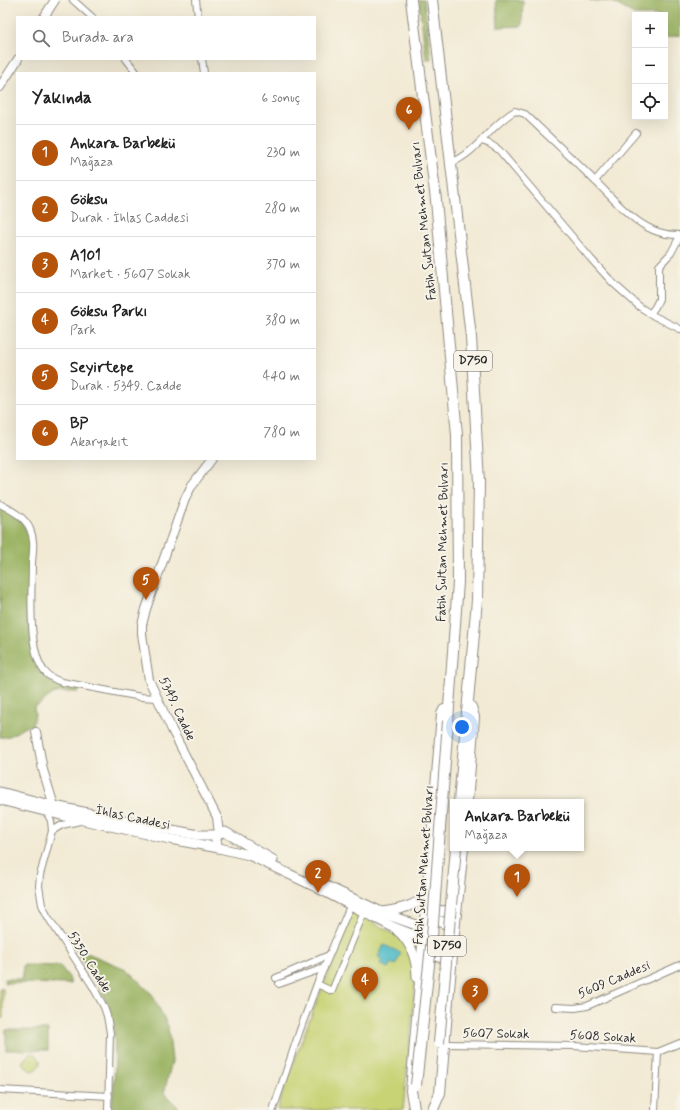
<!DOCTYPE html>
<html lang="tr">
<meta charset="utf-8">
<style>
:root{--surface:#fff;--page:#f2f2f2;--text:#222;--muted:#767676;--line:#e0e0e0;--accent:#b45309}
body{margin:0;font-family:Mynerve,sans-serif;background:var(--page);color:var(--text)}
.controls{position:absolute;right:12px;top:12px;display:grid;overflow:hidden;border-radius:0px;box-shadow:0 4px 16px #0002}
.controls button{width:36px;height:36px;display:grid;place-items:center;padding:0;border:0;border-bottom:1px solid var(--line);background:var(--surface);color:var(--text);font:20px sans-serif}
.you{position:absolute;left:462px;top:727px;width:14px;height:14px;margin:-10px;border:3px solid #fff;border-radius:50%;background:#1a73e8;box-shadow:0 0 0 6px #1a73e833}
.badge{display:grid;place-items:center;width:26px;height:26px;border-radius:50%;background:var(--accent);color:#fff;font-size:13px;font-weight:700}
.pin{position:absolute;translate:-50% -33px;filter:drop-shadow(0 1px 2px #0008)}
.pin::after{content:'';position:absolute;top:21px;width:14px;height:12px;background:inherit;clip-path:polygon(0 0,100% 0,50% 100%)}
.popup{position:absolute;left:450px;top:799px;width:134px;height:52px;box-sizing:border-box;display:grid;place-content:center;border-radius:0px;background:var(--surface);filter:drop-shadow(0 1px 3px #0005);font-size:13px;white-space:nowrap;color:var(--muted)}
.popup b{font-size:15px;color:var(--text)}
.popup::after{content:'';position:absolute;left:50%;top:100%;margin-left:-8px;border:8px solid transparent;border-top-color:var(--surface)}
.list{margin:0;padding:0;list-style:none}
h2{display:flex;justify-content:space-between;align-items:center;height:52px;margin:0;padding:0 16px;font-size:17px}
h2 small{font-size:13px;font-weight:400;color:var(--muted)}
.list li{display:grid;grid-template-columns:26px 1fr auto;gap:12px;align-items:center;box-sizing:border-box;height:56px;padding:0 16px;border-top:1px solid var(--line)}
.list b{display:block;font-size:15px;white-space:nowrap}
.list p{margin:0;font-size:13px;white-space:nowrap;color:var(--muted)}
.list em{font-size:13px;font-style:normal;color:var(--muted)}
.icon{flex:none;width:22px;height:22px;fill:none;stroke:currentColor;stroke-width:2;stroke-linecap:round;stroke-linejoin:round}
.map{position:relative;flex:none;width:680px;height:1110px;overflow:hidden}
.search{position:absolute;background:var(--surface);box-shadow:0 4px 16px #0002;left:16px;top:16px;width:300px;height:44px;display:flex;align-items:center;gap:10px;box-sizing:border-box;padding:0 14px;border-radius:0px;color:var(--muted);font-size:15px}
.panel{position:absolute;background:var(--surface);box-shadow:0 4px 16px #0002;left:16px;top:72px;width:300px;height:388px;border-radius:0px}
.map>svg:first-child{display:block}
.green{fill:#c7d375;stroke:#797f50}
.forest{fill:#9db566;stroke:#647048}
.water{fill:#4ebcc6;stroke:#3c7478}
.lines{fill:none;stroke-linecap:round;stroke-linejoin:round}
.minor-casing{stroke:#8e8a80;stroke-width:8}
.tertiary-casing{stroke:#8e8a80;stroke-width:10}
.secondary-casing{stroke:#8e8a80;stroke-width:11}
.trunk-casing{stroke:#8e8a80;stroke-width:12}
.minor{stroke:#fff;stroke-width:6}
.tertiary{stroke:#fff;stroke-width:8}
.secondary{stroke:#fff;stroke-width:9}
.trunk{stroke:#fff;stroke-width:10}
.trunk-bridge-casing{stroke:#8e8a80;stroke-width:12;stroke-linecap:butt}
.trunk-bridge{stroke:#fff;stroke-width:10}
.labels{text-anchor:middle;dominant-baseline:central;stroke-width:4;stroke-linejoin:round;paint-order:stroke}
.shield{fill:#f7f3e8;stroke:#686764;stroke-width:1}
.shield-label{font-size:12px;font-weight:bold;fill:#2b2b2b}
.street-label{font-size:13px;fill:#2b2b2b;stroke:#f7f3e8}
</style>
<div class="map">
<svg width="680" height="1110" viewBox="0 0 680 1110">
<rect width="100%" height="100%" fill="#f7f3e8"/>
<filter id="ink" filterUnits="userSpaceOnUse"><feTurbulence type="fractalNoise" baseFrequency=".025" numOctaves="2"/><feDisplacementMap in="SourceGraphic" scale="8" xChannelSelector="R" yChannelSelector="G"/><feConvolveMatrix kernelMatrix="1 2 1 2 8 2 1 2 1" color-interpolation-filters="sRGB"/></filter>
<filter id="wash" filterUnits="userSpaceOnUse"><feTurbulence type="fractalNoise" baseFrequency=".012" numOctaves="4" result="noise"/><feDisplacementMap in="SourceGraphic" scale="16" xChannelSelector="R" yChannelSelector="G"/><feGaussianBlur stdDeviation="0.9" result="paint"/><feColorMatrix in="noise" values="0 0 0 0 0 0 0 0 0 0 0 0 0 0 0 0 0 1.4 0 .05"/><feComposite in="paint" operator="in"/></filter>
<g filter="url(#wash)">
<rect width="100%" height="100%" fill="#f2ead4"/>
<g class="green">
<path d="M352 911 419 948 403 1110H277C299 1043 327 978 352 911Z"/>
<rect x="0" y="989" width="3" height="29"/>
<path d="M32 1053C43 1057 43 1068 31 1071L24 1066 22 1062 29 1054Z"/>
</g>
<g class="forest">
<path d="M419 0H424L431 59 426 60Z"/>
<path d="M496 0H523L522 26 498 27Z"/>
<path d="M589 0H680V35L665 38V15H636L612 2Z"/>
<path d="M0 508C18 517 28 525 31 546L30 633 35 662 38 670 51 682 59 685 80 690 78 692C71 692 60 691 53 694 46 698 42 704 34 707L35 715 32 725C19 727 13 739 0 737Z"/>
<path d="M75 948 126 969 152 994 168 1026 172 1061 164 1093 180 1109V1110H112C114 1074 120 1032 105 998 97 981 85 965 75 948Z"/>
<path d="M23 965 60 966 69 977 71 984 5 983V979H22Z"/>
<rect x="6" y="1030" width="42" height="20"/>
</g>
<path class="water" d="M384 945 401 953 395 965 391 963 388 968 380 964 382 959 378 957Z"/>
</g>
<g filter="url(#ink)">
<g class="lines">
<g class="minor-casing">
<g id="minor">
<path d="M73 0 92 17"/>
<path d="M196 0 198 17"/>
<path d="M126 59 137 73"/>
<path d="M202 59 204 73"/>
<path d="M482 141 490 144 499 150 591 259 613 283 640 307 654 316 680 329"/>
<path d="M451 163C478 152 491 124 515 111L525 114C548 136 572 158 594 180 613 198 629 219 653 230 662 234 670 235 680 235"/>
<path d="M595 181 636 133"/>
<path d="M650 314 655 307 659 299V266L671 253 680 236"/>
<path d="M0 504C11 510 25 517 30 529 35 540 33 551 32 563 32 591 27 648 44 671 49 677 55 680 62 682L141 697 157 698"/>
<path d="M46 811 51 821 52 831 40 875 39 886 42 905 48 917 92 985 104 1007 107 1016 110 1033 108 1110"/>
<path d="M52 831 62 825 80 821"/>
<path d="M276 978 329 955"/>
<path d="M279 984 324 968"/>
<path d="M317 984 332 991 364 912"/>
<path d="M555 1007 575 1008 587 1006 680 965"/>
<path d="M444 1044 574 1046 658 1052 680 1043"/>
<path d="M0 1090 109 1096"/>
<path d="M273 1110 300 1030 317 984 351 904"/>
<path d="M655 1110 658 1052"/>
</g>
</g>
<g class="tertiary-casing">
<g id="tertiary">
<path d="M44 17 55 0"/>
<path d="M0 87 18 59"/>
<path d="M212 459 192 485 185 499 146 609 142 625V634L149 680 172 730 217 817 219 834"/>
<path d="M36 732 43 770 54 806"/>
</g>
</g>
<g class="secondary-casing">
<g id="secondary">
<path d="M0 792 54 806 150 826 199 835H218"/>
<path d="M0 800 65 816 170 839 219 848 249 855 316 887 393 927 424 939"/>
<path d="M219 848C214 841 215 833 225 832L273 860"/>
<path d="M324 885 388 915 425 928"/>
<path d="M382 912C397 910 420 906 428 892"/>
<path d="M397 930C411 942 417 959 417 978"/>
</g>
</g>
<g class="trunk-casing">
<g id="trunk">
<path d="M411 0 436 200 457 435 458 582 448 721"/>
<path d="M432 0 471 337 479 482 477 600 459 802"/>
<path d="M467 802 474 717 471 707"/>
<path d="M429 903C435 913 447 914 456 906"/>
<path d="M427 926C440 917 445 922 454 932"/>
<path d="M426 940C436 949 442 947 453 942"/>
<path d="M424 961C433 953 445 955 450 965"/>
<path d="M414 1108 411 1091 442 714 444 710"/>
<path d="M433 1109 440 1093 454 932 463 848"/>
</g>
</g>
<use href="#minor" class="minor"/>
<use href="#tertiary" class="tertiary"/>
<use href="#secondary" class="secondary"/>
<use href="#trunk" class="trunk"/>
<g class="trunk-bridge-casing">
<g id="trunk-bridge">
<path d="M439 1043 456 848"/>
<path d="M416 1085 432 937 448 721"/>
</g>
</g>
<use href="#trunk-bridge" class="trunk-bridge"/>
</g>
</g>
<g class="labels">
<g class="shield">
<rect x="454" y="351" width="38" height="20" rx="3"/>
<rect x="428" y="936" width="38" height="20" rx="3"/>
</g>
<g class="shield-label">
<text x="473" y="361">D750</text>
<text x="447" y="946">D750</text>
</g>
<g class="street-label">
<text transform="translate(424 221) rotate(-96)">Fatih Sultan Mehmet Bulvarı</text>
<text transform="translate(443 542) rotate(-89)">Fatih Sultan Mehmet Bulvarı</text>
<text transform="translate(177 709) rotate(65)">5349. Cadde</text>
<text transform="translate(133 818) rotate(12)">İhlas Caddesi</text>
<text transform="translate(424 865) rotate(-86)">Fatih Sultan Mehmet Bulvarı</text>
<text transform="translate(89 962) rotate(58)">5350. Cadde</text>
<text transform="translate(614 980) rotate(-23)">5609 Caddesi</text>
<text transform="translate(496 1034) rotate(1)">5607 Sokak</text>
<text transform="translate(603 1037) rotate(3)">5608 Sokak</text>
</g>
</g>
</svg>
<div class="controls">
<button>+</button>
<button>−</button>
<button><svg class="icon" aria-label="locate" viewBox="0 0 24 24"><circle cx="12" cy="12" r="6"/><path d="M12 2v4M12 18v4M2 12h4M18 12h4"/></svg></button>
</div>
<div class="you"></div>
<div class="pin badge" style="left:517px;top:897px">1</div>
<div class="popup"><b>Ankara Barbekü</b>Mağaza</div>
<div class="pin badge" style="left:318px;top:893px">2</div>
<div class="pin badge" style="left:475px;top:1011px">3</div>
<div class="pin badge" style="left:365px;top:1000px">4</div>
<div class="pin badge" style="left:146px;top:600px">5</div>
<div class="pin badge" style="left:409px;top:130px">6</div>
<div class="search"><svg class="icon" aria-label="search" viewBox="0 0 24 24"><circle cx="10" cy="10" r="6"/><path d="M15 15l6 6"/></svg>Burada ara</div>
<section class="panel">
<h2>Yakında<small>6 sonuç</small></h2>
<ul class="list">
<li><span class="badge">1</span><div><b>Ankara Barbekü</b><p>Mağaza</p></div><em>230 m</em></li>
<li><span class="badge">2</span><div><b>Göksu</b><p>Durak · İhlas Caddesi</p></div><em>280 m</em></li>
<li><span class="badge">3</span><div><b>A101</b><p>Market · 5607 Sokak</p></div><em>370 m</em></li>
<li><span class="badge">4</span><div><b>Göksu Parkı</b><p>Park</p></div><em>380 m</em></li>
<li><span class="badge">5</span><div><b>Seyirtepe</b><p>Durak · 5349. Cadde</p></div><em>440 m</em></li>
<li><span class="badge">6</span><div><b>BP</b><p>Akaryakıt</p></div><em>780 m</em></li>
</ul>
</section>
</div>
